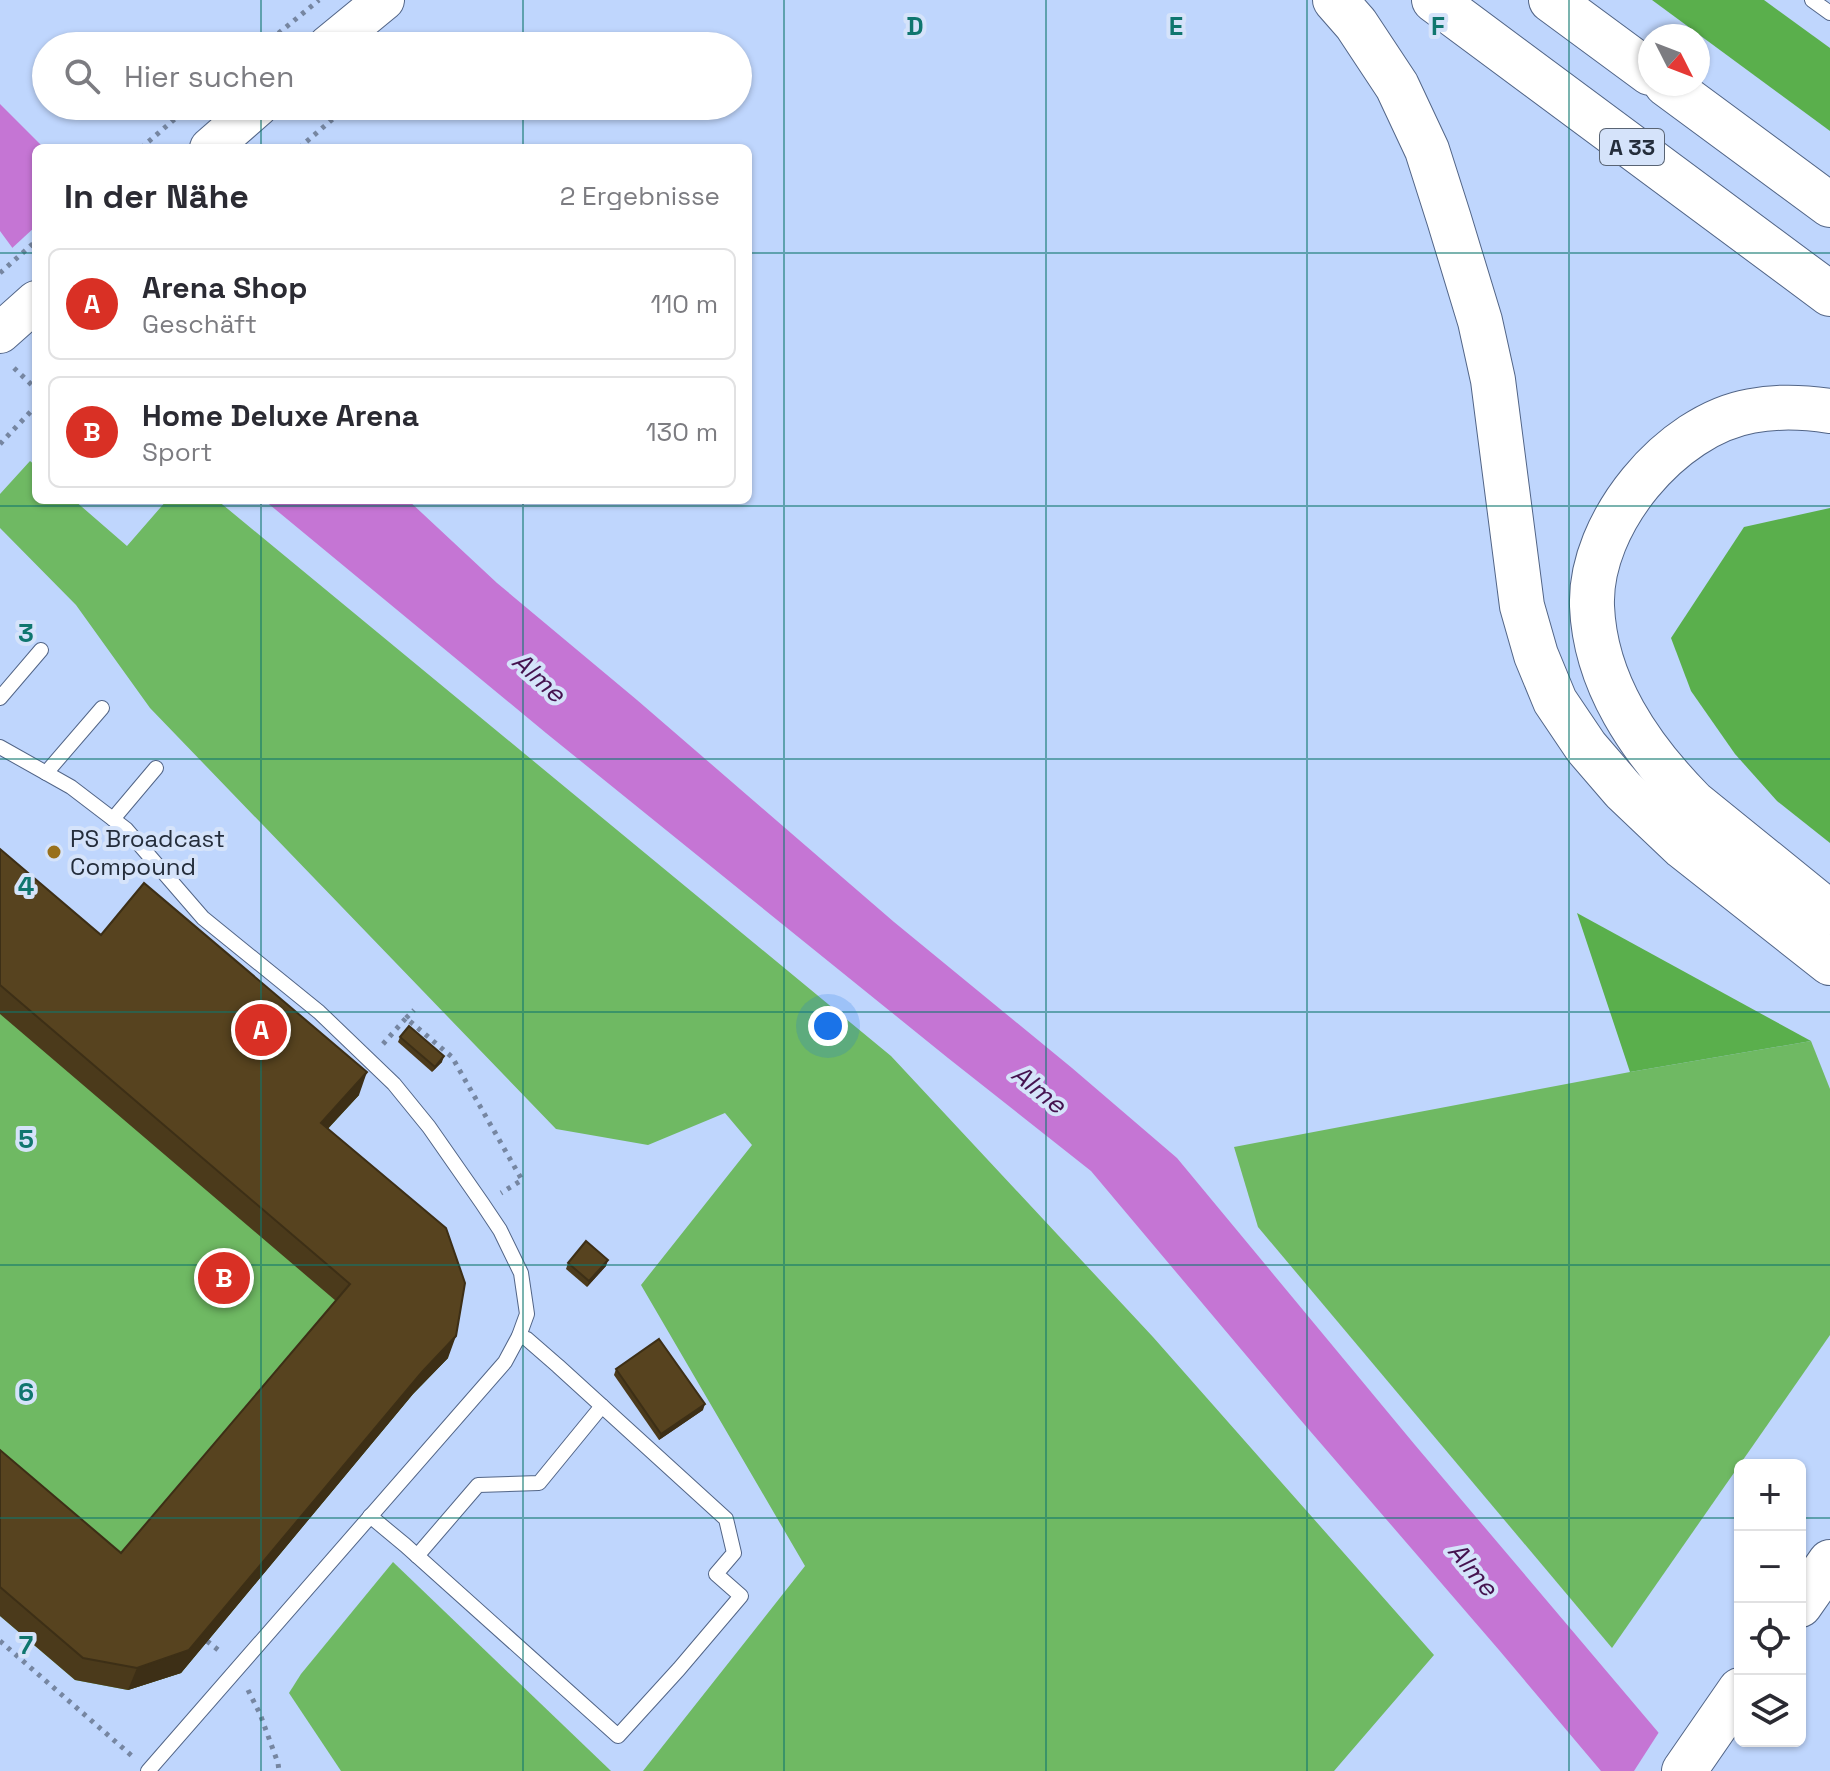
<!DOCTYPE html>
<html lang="de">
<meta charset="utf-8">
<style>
:root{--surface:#fff;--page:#f7f7f7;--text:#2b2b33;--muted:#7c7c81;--line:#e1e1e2;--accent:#d93025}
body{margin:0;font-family:"Space Grotesk",sans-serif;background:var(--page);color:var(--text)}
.controls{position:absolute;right:24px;bottom:24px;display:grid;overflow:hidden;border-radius:12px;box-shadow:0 2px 6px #0004}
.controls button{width:72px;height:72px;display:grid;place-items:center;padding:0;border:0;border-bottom:2px solid var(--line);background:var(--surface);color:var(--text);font:40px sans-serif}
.compass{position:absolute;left:1638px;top:24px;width:72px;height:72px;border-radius:50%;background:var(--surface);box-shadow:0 2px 6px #0004;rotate:132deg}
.you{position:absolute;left:828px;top:1026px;width:28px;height:28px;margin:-20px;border:6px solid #fff;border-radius:50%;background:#1a73e8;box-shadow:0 0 0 12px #1a73e833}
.badge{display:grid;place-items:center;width:52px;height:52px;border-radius:50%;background:var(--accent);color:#fff;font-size:26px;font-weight:700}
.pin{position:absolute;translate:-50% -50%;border:4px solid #fff;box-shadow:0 2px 8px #0006}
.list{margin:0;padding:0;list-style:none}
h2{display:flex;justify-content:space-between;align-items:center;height:104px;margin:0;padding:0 32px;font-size:34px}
h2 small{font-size:26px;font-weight:400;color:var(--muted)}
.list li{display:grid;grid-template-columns:52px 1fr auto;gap:24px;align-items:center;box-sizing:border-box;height:112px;margin:0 16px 16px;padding:0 16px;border:2px solid var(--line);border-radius:12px}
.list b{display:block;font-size:30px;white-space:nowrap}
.list p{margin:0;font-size:26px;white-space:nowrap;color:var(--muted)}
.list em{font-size:26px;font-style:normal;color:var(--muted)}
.icon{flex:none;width:44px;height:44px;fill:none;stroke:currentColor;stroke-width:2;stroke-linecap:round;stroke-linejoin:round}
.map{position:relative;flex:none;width:1830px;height:1771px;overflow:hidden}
.search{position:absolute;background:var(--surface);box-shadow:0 2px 6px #0004;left:32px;top:32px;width:720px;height:88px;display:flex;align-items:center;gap:20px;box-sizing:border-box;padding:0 28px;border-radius:44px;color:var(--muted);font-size:30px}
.panel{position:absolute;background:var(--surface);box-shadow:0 2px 6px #0004;left:32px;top:144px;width:720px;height:360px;border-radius:12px}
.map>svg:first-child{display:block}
.green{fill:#6fb963}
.forest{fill:#5aaf4c}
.water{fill:#c575d4}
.pier{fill:#bfd6fd}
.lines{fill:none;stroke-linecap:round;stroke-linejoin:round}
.lane-casing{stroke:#526587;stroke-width:16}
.secondary-casing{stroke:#526587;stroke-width:42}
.highway-casing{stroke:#526587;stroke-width:46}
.path{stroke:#7686a1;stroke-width:5;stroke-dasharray:4 6;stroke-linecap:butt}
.lane{stroke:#fff;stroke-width:14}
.secondary{stroke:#fff;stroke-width:40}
.highway{stroke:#fff;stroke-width:44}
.wall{fill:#4b3a1b}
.shaded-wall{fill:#3d2f16}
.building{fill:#57431f;stroke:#3d2f16;stroke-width:2}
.grid{fill:none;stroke:#0f766e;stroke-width:2;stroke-opacity:0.55}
.poi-dot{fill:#98701c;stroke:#d5e3fa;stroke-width:3}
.labels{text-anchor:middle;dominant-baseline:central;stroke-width:8;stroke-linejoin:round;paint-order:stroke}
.shield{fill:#d5e3fa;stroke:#596474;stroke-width:2}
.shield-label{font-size:22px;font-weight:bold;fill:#242d3b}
.poi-label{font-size:24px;fill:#242d3b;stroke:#d5e3fa;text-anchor:start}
.water-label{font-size:26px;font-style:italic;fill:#45124f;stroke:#d5e3fa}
.grid-label{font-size:26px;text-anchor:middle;font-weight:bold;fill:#0f766e;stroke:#d5e3fa;stroke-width:8;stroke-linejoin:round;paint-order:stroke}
</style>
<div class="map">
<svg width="1830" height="1771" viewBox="0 0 1830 1771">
<rect width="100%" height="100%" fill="#bfd6fd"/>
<g class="green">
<path d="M30 461 36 466V500H74L127 546 167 500H217L891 1056 1153 1337 1434 1655 1334 1771H643L805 1566 641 1285 752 1145 725 1113 648 1145 556 1129 150 708 76 605 0 528V494Z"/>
<path d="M0 879 359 1095 313 1145 457 1305 448 1358 413 1394 181 1673 128 1690 75 1680 0 1616Z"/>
<path d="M1811 1041 1830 1089V1335L1612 1648 1258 1227 1234 1147 1630 1072Z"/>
<path d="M393 1562 611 1771H341L289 1693 301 1674Z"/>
</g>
<g class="forest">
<path d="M1652 0H1764L1830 48V131Z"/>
<path d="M1830 508V843L1777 801 1735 754 1691 691 1671 638 1744 527Z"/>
<path d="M1577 913 1811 1041 1630 1072Z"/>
</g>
<g class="water">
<path d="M0 104 44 148H36V280L0 231Z"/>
<path d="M264 500H408L497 583 637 700 894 922 1072 1068 1177 1158 1415 1445 1691 1771H1601L1499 1650 1298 1417 1091 1171 948 1058 546 733Z"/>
</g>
<g class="pier">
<path d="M36 226V284L33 282 10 250Z"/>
<path d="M1661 1729 1694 1768 1695 1771H1634Z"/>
</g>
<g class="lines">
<g class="lane-casing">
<g id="lane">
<path d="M1812 0 1830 13"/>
<path d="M0 698 41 650"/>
<path d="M0 747 71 787 126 829 203 918 319 1012 394 1084 429 1127 482 1203 500 1230 521 1273 527 1314 519 1336 505 1362 148 1771"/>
<path d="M46 773 102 708"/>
<path d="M113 819 156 768"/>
<path d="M370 1516 405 1545 618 1736 679 1669 741 1596 716 1574 734 1553 726 1519 558 1366 527 1339 519 1336"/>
<path d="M417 1556 478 1485 539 1483 602 1406"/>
</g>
</g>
<g class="secondary-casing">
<g id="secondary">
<path d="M328 46 384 0"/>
<path d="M210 148 258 106"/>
<path d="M0 333 36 301"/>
</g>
</g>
<g class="highway-casing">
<g id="highway">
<path d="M1335 0 1356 24 1397 86 1427 150 1449 219 1480 321 1493 380 1522 606 1536 655 1555 701 1586 747 1623 790 1683 847 1830 963"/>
<path d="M1434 0 1830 294"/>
<path d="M1551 0 1650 73"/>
<path d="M1666 84 1830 205"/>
<path d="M1830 411C1804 407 1777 406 1751 411 1671 425 1589 523 1592 606 1595 683 1640 748 1693 802L1830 913"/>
<path d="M1800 1605 1830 1562"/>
<path d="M1684 1771 1740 1690"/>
</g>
</g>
<g class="path">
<path d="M263 46 319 0"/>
<path d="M141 148 190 106"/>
<path d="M299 148 348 106"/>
<path d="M0 273 36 241"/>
<path d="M14 368 36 389"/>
<path d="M0 444 36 406"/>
<path d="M406 1018 414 1010"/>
<path d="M383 1044 406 1018 452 1057 522 1180 501 1193"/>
<path d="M0 1641 132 1756"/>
<path d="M207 1641 222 1653"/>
<path d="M248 1690 260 1714 278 1763 279 1771"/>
</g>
<use href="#lane" class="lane"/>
<use href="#secondary" class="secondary"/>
<use href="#highway" class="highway"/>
</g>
<g class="wall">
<path d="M0 849 101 935 359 1095 328 1128 448 1358 413 1394 181 1673 128 1690 75 1680 0 1616V1450L121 1553 336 1301 0 1014Z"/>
<path d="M400 1037 442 1062 432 1072 398 1042Z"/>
<path d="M568 1263 606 1266 587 1287 566 1269Z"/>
<path d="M616 1369 703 1410 659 1440 614 1375Z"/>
</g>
<g class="shaded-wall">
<path d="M444 1056 442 1062 432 1072 435 1067Z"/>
<path d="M367 1072 359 1095 313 1145 321 1123Z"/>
<path d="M608 1260 606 1266 587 1287 589 1281Z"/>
<path d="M456 1336 448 1358 413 1394 181 1673 128 1690 137 1668Z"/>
<path d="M705 1404 703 1410 659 1440 661 1434Z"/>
</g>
<g class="building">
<path d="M0 849 101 935 144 883 367 1072 321 1123 446 1228 465 1283 456 1336 422 1372 189 1650 137 1668 83 1658 0 1587V1450L121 1553 350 1284 0 985Z"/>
<path d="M409 1026 444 1056 435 1067 400 1037Z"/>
<path d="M586 1241 608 1260 589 1281 568 1263Z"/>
<path d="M659 1339 705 1404 661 1434 616 1369Z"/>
</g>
<path class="grid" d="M261 0V46M523 0V46M784 0V1771M1046 0V1771M1307 0V1771M1569 0V1771M261 106V148M523 106V148M0 253H36M748 253H1830M261 500V1771M523 500V1771M0 506H1830M0 759H1830M0 1012H1830M0 1265H1830M0 1518H1740M1800 1518H1830"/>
<circle class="poi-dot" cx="54" cy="852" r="8"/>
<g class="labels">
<rect class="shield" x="1600" y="129" width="64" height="36" rx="6"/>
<g class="shield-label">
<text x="1632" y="147">A 33</text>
</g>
<g class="poi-label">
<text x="70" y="838">PS Broadcast<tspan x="70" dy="28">Compound</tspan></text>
</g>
<g class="water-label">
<text transform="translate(539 677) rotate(42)">Alme</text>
<text transform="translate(1039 1089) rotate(39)">Alme</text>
<text transform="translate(1473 1569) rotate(50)">Alme</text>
</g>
</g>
<g class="grid-label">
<text x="915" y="35">D</text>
<text x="1176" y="35">E</text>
<text x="1438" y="35">F</text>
<text x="26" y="642">3</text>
<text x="26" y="895">4</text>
<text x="26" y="1148">5</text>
<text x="26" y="1401">6</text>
<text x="26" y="1654">7</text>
</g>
</svg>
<div class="controls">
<button>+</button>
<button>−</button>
<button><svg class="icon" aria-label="locate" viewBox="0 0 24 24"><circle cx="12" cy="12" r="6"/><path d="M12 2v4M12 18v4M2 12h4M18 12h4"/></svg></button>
<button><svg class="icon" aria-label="layers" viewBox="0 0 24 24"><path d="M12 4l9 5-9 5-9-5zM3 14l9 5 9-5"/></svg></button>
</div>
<svg class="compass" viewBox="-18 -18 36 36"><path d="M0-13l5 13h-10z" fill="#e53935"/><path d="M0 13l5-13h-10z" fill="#7c7c81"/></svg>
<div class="you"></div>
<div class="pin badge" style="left:261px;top:1030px">A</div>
<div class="pin badge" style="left:224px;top:1278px">B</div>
<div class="search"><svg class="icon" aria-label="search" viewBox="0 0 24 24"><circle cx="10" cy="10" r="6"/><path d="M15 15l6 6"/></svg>Hier suchen</div>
<section class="panel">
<h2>In der Nähe<small>2 Ergebnisse</small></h2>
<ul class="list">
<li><span class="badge">A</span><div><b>Arena Shop</b><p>Geschäft</p></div><em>110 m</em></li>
<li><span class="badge">B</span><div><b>Home Deluxe Arena</b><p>Sport</p></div><em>130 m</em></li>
</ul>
</section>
</div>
